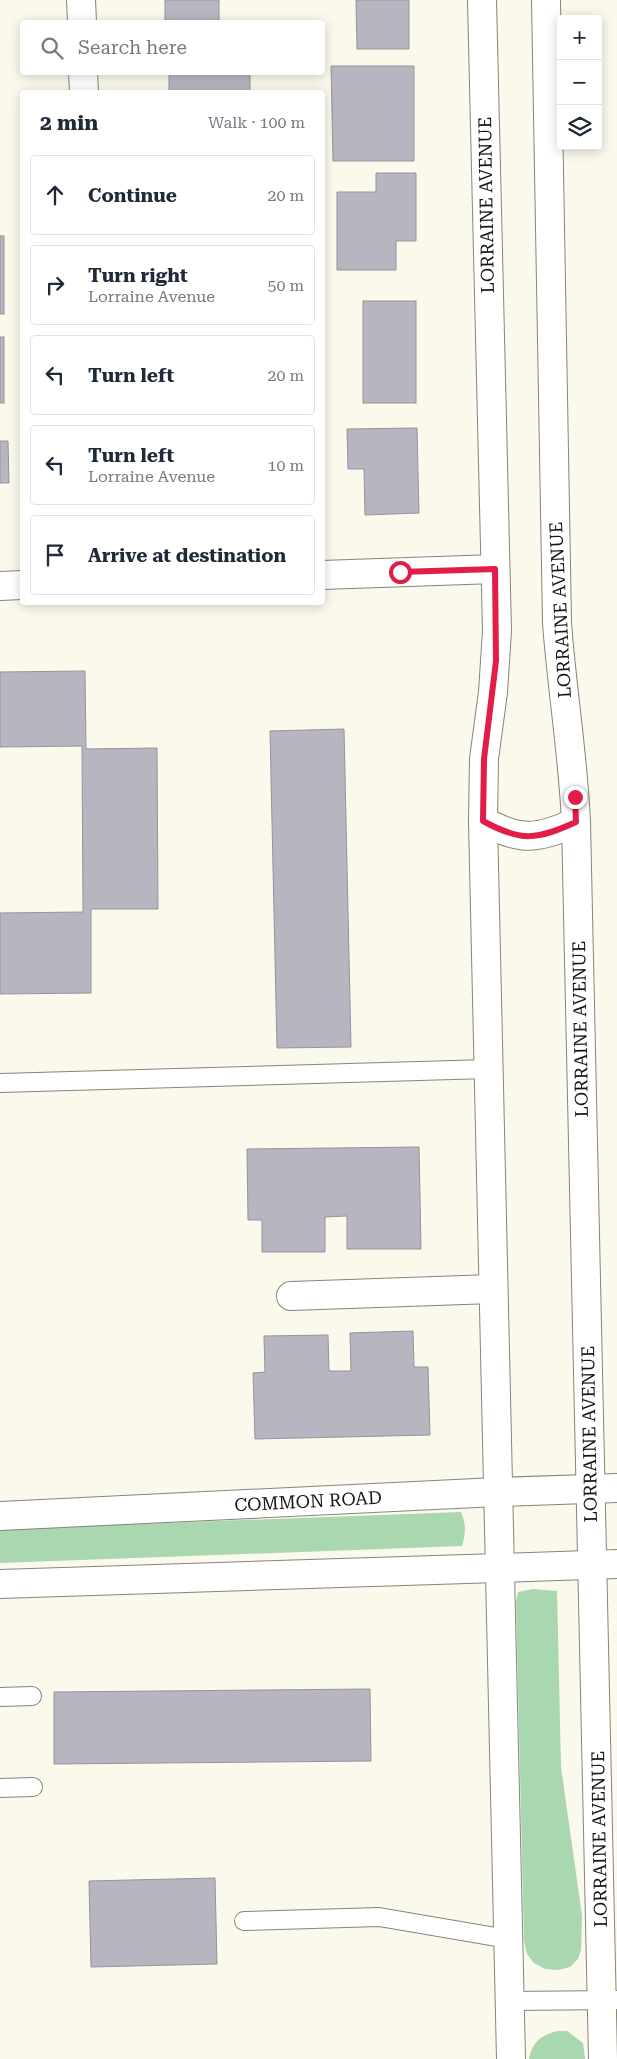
<!DOCTYPE html>
<meta charset="utf-8">
<style>
:root{--surface:#fff;--page:#f6f6f7;--text:#1f2937;--muted:#747a83;--line:#e0e1e3}
body{margin:0;font-family:"Roboto Serif",serif;background:var(--page);color:var(--text)}
.controls{position:absolute;right:15px;top:15px;display:grid;overflow:hidden;border-radius:5px;box-shadow:0 2px 12px #0003}
.controls button{width:45px;height:45px;display:grid;place-items:center;padding:0;border:0;border-bottom:1px solid var(--line);background:var(--surface);color:var(--text);font:25px sans-serif}
.stop{position:absolute;width:15px;height:15px;margin:-11px;border:4px solid #e11d48;border-radius:50%;background:#fff}
.stop.end{background:#e11d48;border-color:#fff;box-shadow:0 1px 5px #0008}
.list{margin:0;padding:0;list-style:none}
h2{display:flex;justify-content:space-between;align-items:center;height:65px;margin:0;padding:0 20px;font-size:21px}
h2 small{font-size:16px;font-weight:400;color:var(--muted)}
.list li{display:grid;grid-template-columns:32px 1fr auto;gap:15px;align-items:center;box-sizing:border-box;height:80px;margin:0 10px 10px;padding:0 10px;border:1px solid var(--line);border-radius:5px}
.list b{display:block;font-size:19px;white-space:nowrap}
.list p{margin:0;font-size:16px;white-space:nowrap;color:var(--muted)}
.list em{font-size:16px;font-style:normal;color:var(--muted)}
.icon{flex:none;width:28px;height:28px;fill:none;stroke:currentColor;stroke-width:2;stroke-linecap:round;stroke-linejoin:round}
.map{position:relative;flex:none;width:617px;height:2059px;overflow:hidden}
.search{position:absolute;background:var(--surface);box-shadow:0 2px 12px #0003;left:20px;top:20px;width:305px;height:55px;display:flex;align-items:center;gap:12px;box-sizing:border-box;padding:0 18px;border-radius:5px;color:var(--muted);font-size:19px}
.panel{position:absolute;background:var(--surface);box-shadow:0 2px 12px #0003;left:20px;top:90px;width:305px;height:515px;border-radius:5px}
.map>svg:first-child{display:block}
.green{fill:#a9d7af}
.building{fill:#b7b5bf;stroke:#96939d}
.lines{fill:none;stroke-linecap:round;stroke-linejoin:round}
.lane-casing{stroke:#87847a;stroke-width:20}
.street-casing{stroke:#87847a;stroke-width:30}
.secondary-casing{stroke:#87847a;stroke-width:30}
.lane{stroke:#fff;stroke-width:18}
.street{stroke:#fff;stroke-width:28}
.secondary{stroke:#fff;stroke-width:28}
.route{stroke:#e11d48;stroke-width:6}
.labels{text-anchor:middle;dominant-baseline:central;stroke-width:5;stroke-linejoin:round;paint-order:stroke}
.street-label{font-size:18px;fill:#181613;stroke:#fff}
</style>
<div class="map">
<svg width="617" height="2059" viewBox="0 0 617 2059">
<rect width="100%" height="100%" fill="#fbf8ec"/>
<g class="green">
<path d="M461 1512C466 1523 466 1534 462 1546L0 1563V1529Z"/>
<path d="M533 1589 557 1591 561 1767 582 1916 581 1950 578 1959 570 1967 558 1970 545 1969 534 1963 527 1954 524 1941 516 1602 518 1592Z"/>
<path d="M558 2031H567L583 2043 585 2059H529C532 2042 541 2035 558 2031Z"/>
</g>
<g class="building">
<rect x="165" y="0" width="54" height="22"/>
<path d="M356 0H409V49H357Z"/>
<path d="M331 66H414V161H333Z"/>
<rect x="169" y="72" width="81" height="20"/>
<path d="M376 173H416V241H396V270H337V192H376Z"/>
<rect x="0" y="236" width="4" height="78"/>
<rect x="363" y="301" width="53" height="102"/>
<rect x="0" y="337" width="4" height="66"/>
<path d="M417 428 419 513 365 515 364 469H348L347 429Z"/>
<path d="M0 441H8L9 483H0Z"/>
<path d="M85 671 86 749 157 748 158 909H91V993L0 994V913L83 912 82 746 0 747V672Z"/>
<path d="M344 729 351 1047 277 1048 270 731Z"/>
<path d="M419 1147 421 1249H347V1216L325 1217V1252H262V1220H248L247 1149Z"/>
<path d="M413 1331 414 1367H428L430 1435 255 1439 253 1373 265 1372 264 1336 328 1335 329 1371H351L350 1333Z"/>
<path d="M370 1689 371 1761 54 1764V1692Z"/>
<path d="M215 1878 217 1964 91 1967 89 1881Z"/>
</g>
<g class="lines">
<g class="lane-casing">
<g id="lane">
<path d="M0 1083 488 1069"/>
<path d="M0 1697 32 1696"/>
<path d="M0 1788 33 1787"/>
<path d="M244 1921 379 1917 508 1939"/>
<path d="M509 2001 617 2000"/>
</g>
</g>
<g class="street-casing">
<g id="street">
<path d="M81 0 82 22"/>
<path d="M83 72 84 92"/>
<path d="M322 575 495 569"/>
<path d="M0 586 22 585"/>
<path d="M291 1296 493 1289"/>
<path d="M0 1516 497 1492"/>
<path d="M0 1584 498 1568"/>
</g>
</g>
<g class="secondary-casing">
<g id="secondary">
<path d="M482 0 497 631 493 692 484 759 483 821 511 2059"/>
<path d="M546 0 557 623C562 690 573 755 576 822L603 2059"/>
<path d="M483 821C520 841 537 840 576 822"/>
<path d="M497 1492 617 1488"/>
<path d="M498 1568 617 1564"/>
</g>
</g>
<use href="#lane" class="lane"/>
<use href="#street" class="street"/>
<use href="#secondary" class="secondary"/>
</g>
<g class="lines">
<path class="route" d="M400 572 495 569 496 661 484 759 483 821C521 842 537 840 576 822L575 797"/>
</g>
<g class="labels">
<g class="street-label">
<text transform="translate(486 205) rotate(-91)">LORRAINE AVENUE</text>
<text transform="translate(560 610) rotate(-93)">LORRAINE AVENUE</text>
<text transform="translate(580 1029) rotate(-91)">LORRAINE AVENUE</text>
<text transform="translate(589 1434) rotate(-91)">LORRAINE AVENUE</text>
<text transform="translate(308 1501) rotate(-3)">COMMON ROAD</text>
<text transform="translate(599 1839) rotate(-91)">LORRAINE AVENUE</text>
</g>
</g>
</svg>
<div class="controls">
<button>+</button>
<button>−</button>
<button><svg class="icon" aria-label="layers" viewBox="0 0 24 24"><path d="M12 4l9 5-9 5-9-5zM3 14l9 5 9-5"/></svg></button>
</div>
<div class="stop" style="left:400px;top:572px"></div>
<div class="stop end" style="left:575px;top:797px"></div>
<div class="search"><svg class="icon" aria-label="search" viewBox="0 0 24 24"><circle cx="10" cy="10" r="6"/><path d="M15 15l6 6"/></svg>Search here</div>
<section class="panel">
<h2>2 min<small>Walk · 100 m</small></h2>
<ul class="list">
<li><svg class="icon" aria-label="ahead" viewBox="0 0 24 24"><path d="M12 20V5M6 11l6-6 6 6"/></svg><div><b>Continue</b></div><em>20 m</em></li>
<li><svg class="icon" aria-label="right" viewBox="0 0 24 24"><path d="M7 20v-9h11M14 6l5 5-5 5"/></svg><div><b>Turn right</b><p>Lorraine Avenue</p></div><em>50 m</em></li>
<li><svg class="icon" aria-label="left" viewBox="0 0 24 24"><path d="M17 20v-9H6M10 6l-5 5 5 5"/></svg><div><b>Turn left</b></div><em>20 m</em></li>
<li><svg class="icon" aria-label="left" viewBox="0 0 24 24"><path d="M17 20v-9H6M10 6l-5 5 5 5"/></svg><div><b>Turn left</b><p>Lorraine Avenue</p></div><em>10 m</em></li>
<li><svg class="icon" aria-label="arrive" viewBox="0 0 24 24"><path d="M6 21V4h12l-3 4 3 4H6"/></svg><div><b>Arrive at destination</b></div></li>
</ul>
</section>
</div>
